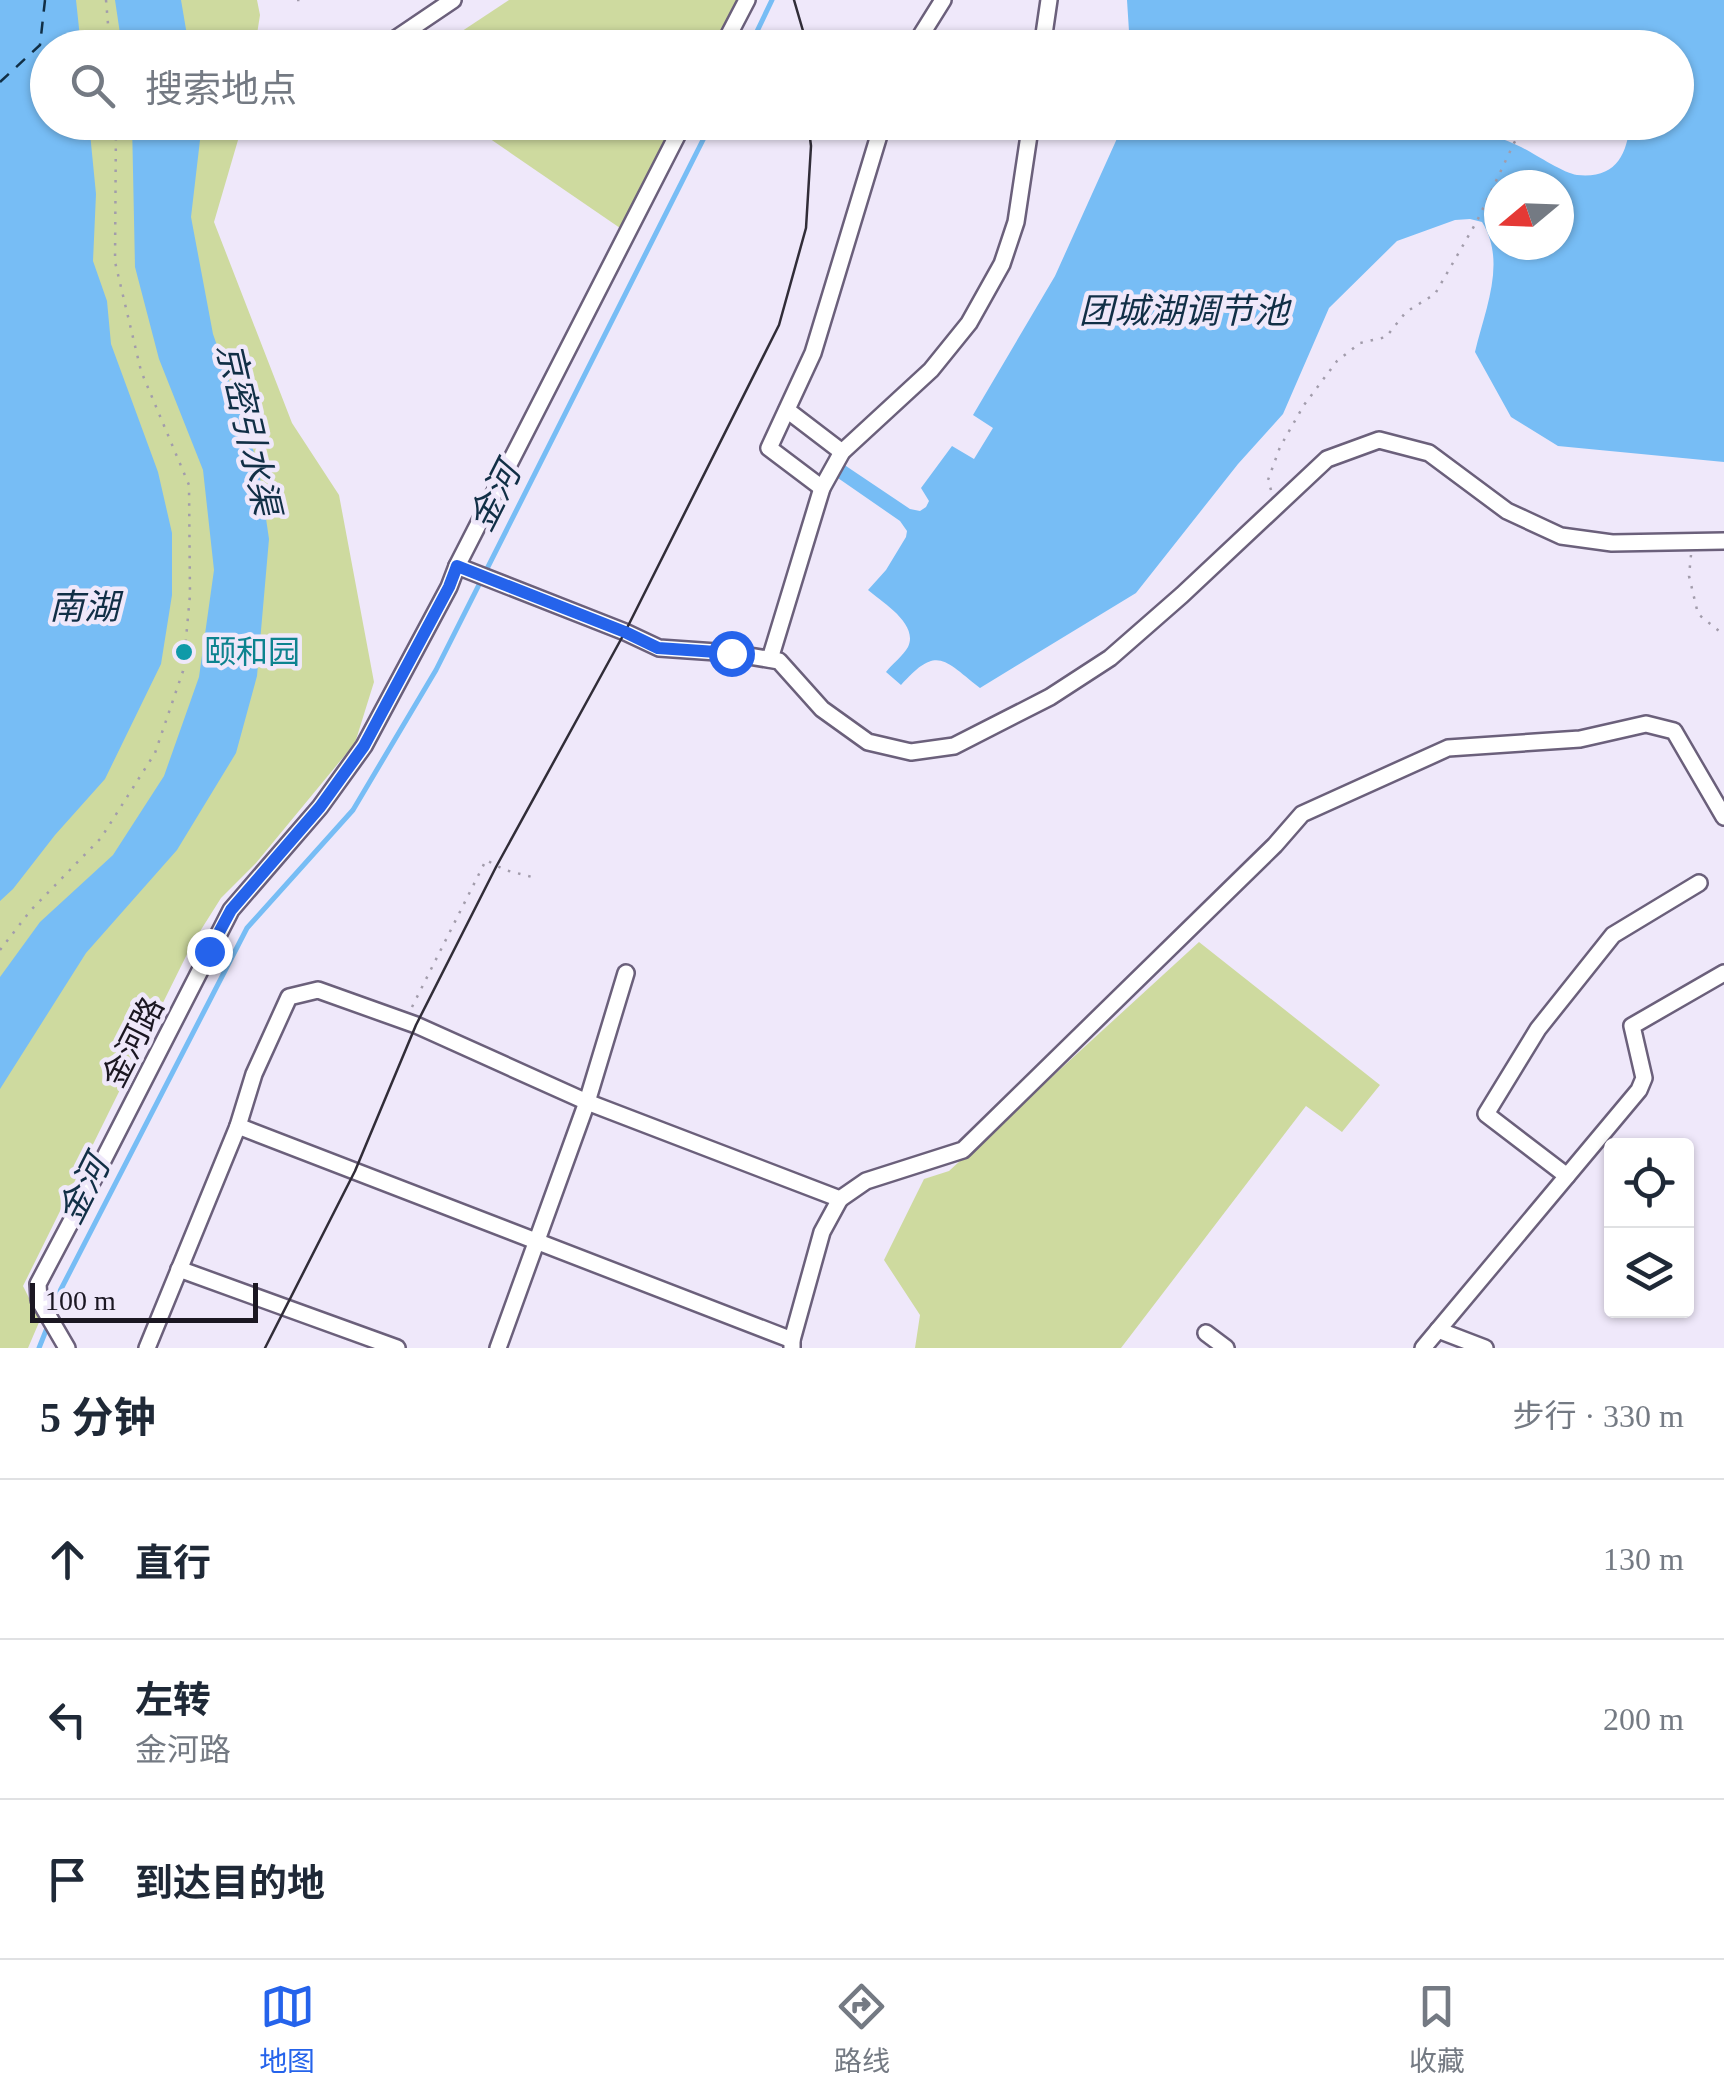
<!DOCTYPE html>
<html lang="zh">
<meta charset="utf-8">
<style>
:root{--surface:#fff;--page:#f2f2f3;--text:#1f2937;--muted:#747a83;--line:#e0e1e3;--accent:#2563eb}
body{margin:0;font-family:"Times New Roman","Noto Sans SC",serif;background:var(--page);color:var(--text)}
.controls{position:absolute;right:30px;bottom:30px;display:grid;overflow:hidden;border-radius:10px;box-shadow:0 2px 8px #0004}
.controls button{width:90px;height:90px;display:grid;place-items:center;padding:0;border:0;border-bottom:2px solid var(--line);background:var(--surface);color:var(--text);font:50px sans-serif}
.compass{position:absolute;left:1484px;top:170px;width:90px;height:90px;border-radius:50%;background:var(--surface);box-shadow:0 2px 8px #0004;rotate:251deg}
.scale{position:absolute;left:30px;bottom:25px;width:228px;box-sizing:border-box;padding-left:10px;border:5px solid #1b1722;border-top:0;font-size:28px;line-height:35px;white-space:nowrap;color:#1b1722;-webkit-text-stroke:8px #efe8fa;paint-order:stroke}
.stop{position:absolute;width:30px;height:30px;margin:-22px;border:8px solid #2563eb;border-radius:50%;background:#fff}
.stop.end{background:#2563eb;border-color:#fff;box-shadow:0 2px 10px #0008}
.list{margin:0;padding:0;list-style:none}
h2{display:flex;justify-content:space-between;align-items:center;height:130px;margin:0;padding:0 40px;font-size:42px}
h2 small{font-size:32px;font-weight:400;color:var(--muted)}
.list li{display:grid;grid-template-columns:65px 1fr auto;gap:30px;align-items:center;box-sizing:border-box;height:160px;padding:0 40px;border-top:2px solid var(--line)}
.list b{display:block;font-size:38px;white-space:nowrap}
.list p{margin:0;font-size:32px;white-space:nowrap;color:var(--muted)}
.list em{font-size:32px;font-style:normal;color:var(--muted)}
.icon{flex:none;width:55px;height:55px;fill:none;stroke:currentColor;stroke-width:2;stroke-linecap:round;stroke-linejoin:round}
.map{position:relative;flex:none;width:1724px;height:1348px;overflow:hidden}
.search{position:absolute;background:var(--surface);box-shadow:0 2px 8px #0004;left:30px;right:30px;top:30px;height:110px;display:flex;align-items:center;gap:25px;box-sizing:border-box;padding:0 35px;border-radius:55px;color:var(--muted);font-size:38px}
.sheet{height:610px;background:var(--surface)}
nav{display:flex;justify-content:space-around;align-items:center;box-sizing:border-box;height:140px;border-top:2px solid var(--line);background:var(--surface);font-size:28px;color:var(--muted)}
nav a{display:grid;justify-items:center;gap:5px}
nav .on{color:var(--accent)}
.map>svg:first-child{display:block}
.green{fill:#ceda9f}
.water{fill:#77bdf5;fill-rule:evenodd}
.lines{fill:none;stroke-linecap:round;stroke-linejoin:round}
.stream{stroke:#77bdf5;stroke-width:5}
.ferry{stroke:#112f46;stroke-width:2.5;stroke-dasharray:12 10;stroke-linecap:butt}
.minor-casing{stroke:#6b607b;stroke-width:20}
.path{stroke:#a29cab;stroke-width:2.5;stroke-dasharray:2.5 8;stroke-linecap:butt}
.minor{stroke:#fff;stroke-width:15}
.tram{stroke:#312d38;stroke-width:2.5}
.route{stroke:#2563eb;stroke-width:12}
.culture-dot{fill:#0f9aa8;stroke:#efe8fa;stroke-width:4}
.labels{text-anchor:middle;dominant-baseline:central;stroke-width:9;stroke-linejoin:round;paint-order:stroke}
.culture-label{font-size:32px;fill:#0d838f;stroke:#efe8fa;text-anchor:start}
.street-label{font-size:32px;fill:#1b1722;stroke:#efe8fa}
.water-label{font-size:35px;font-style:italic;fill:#112f46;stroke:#efe8fa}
</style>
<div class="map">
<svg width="1724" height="1348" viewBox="0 0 1724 1348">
<rect width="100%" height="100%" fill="#efe8fa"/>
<g class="green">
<path d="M0 0H257L260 15 255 47 48 48V122L243 123 214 222 292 423 339 495 374 682 355 743 256 863 221 898 192 944 23 1286 40 1320 28 1348H0Z"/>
<path d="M509 0H738L713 47H438Z"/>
<path d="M467 123H675L620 228Z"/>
<path d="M1199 942 1380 1085 1342 1132 1306 1106 1121 1348H915L920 1315 884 1260 924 1179 949 1171Z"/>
</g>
<g class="water">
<path d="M0 0H76L81 47 48 48V122L89 123 96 194 93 261 107 301 111 344 158 472 172 533V595L161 664 105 779 55 835 13 889 0 901Z"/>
<path d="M115 0H181L189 47H122Z"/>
<path d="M1127 0H1724V462L1558 446 1511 417 1475 352C1485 309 1507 262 1482 222L1470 219 1455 220 1397 241 1329 308 1283 414 1238 464 1136 593 980 688C943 659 937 645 901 685L886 672C892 664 903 656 908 647 919 624 882 602 868 590L886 570 906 537 907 531 900 521 835 476 843 464 910 509 920 511 926 507 929 501 921 488 952 446 974 459 993 428 973 415 1055 276 1124 123H1472C1485 135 1506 139 1521 147 1535 154 1563 173 1577 175 1615 179 1627 156 1630 123L1676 122V48L1130 47ZM1499 185H1559V245H1499Z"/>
<path d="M132 123H202L191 217 213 334 258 464 269 539 257 676 236 753 177 850 86 953 0 1089V977L40 922 113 855 164 776 199 677 214 570 203 470 159 359 135 267Z"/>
</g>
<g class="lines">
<g class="stream">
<path d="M749 48 772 0"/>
<path d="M52 1312 59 1293 247 928 353 810 436 670 712 122"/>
<path d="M39 1348 49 1323"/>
</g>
<path class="ferry" d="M0 82 40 45 45 0"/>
<g class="minor-casing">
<g id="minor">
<path d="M382 48 453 0"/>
<path d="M722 48 747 0"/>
<path d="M913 48 943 0"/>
<path d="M1042 48 1049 0"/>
<path d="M787 410 842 452"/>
<path d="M822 488 769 448 813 353 883 122"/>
<path d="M457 566 625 632 659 648 731 653 779 661 822 709 868 742 911 752 954 746 1050 697 1110 658 1182 595 1327 459 1379 440 1429 453 1507 511 1561 536 1612 543 1724 541"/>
<path d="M770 659 822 488 842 452 931 370 969 323 1002 264 1016 222 1031 122"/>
<path d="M238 1126 254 1074 289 997 318 990 416 1025 587 1102 840 1199 866 1181 963 1150 1275 845 1302 814 1448 748 1580 739 1646 724 1674 731 1724 817"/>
<path d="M1567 1176 1486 1114 1538 1029 1613 935 1699 883"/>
<path d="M179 1269 397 1348"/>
<path d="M1438 1330 1485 1348"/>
<path d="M1206 1333 1226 1348"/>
<path d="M67 1348 39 1300 38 1284 94 1178 231 910 320 807 364 746 449 587 457 566 684 122"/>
<path d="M147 1348 238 1126 792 1340"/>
<path d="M498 1348 587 1102 626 973"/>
<path d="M792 1348V1340L822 1232 840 1199"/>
<path d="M1423 1348 1639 1090 1644 1078 1632 1026 1724 973"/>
</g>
</g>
<g class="path">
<path d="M106 0 110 48"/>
<path d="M297 0H300"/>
<path d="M1561 122 1570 128"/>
<path d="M1271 490 1268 480 1280 447 1304 405 1337 361 1360 343 1386 337 1406 312 1435 294 1477 221 1514 143 1528 122"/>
<path d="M1691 555 1689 576 1698 614 1724 635"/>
<path d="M0 950 31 910 101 838 155 753 183 671 190 595 189 485 141 371 115 262 116 122"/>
<path d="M412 1007 486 860 505 870 532 877"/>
</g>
<use href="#minor" class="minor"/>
<g class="tram">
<path d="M794 0 808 48"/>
<path d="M265 1348 355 1171 416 1025 496 867 625 632 779 325 806 228 811 146 808 122"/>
</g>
</g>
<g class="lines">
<path class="route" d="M209 951 231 910 320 807 364 746 449 587 457 566 625 632 658 648 731 653"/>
</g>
<circle class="culture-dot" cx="184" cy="652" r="10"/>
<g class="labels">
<g class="culture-label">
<text x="204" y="652">颐和园</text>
</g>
<g class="street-label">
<text transform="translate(133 1042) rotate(-63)">金河路</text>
</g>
<g class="water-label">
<text x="1184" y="311">团城湖调节池</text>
<text transform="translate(248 429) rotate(77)">京密引水渠</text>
<text transform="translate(495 497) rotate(-63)">金河</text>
<text x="84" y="607">南湖</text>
<text transform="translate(84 1190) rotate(-63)">金河</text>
</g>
</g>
</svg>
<div class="controls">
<button><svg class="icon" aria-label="locate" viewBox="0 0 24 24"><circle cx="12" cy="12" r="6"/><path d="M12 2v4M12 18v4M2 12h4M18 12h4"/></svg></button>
<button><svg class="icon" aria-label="layers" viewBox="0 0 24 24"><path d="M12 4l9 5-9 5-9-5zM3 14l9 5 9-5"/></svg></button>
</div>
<svg class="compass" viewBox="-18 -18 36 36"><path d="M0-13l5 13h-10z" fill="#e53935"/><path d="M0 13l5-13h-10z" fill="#747a83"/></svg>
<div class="scale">100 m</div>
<div class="stop" style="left:731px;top:653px"></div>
<div class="stop end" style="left:209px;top:951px"></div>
<div class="search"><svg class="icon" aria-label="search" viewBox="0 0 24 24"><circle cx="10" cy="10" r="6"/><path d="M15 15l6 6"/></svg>搜索地点</div>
</div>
<section class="sheet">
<h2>5 分钟<small>步行 · 330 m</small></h2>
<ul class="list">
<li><svg class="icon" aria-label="ahead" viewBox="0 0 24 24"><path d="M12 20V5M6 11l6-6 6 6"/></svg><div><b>直行</b></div><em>130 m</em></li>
<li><svg class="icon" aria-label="left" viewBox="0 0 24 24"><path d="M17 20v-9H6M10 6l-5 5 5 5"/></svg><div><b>左转</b><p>金河路</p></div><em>200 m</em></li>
<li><svg class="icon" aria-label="arrive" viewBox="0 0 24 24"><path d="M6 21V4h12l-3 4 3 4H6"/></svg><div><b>到达目的地</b></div></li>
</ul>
</section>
<nav>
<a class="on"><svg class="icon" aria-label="map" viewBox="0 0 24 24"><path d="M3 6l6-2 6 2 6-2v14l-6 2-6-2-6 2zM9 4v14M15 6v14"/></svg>地图</a>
<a><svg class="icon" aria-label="directions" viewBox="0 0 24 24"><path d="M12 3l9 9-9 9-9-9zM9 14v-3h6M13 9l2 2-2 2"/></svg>路线</a>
<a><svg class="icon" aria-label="saved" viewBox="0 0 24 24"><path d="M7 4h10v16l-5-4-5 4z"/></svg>收藏</a>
</nav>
